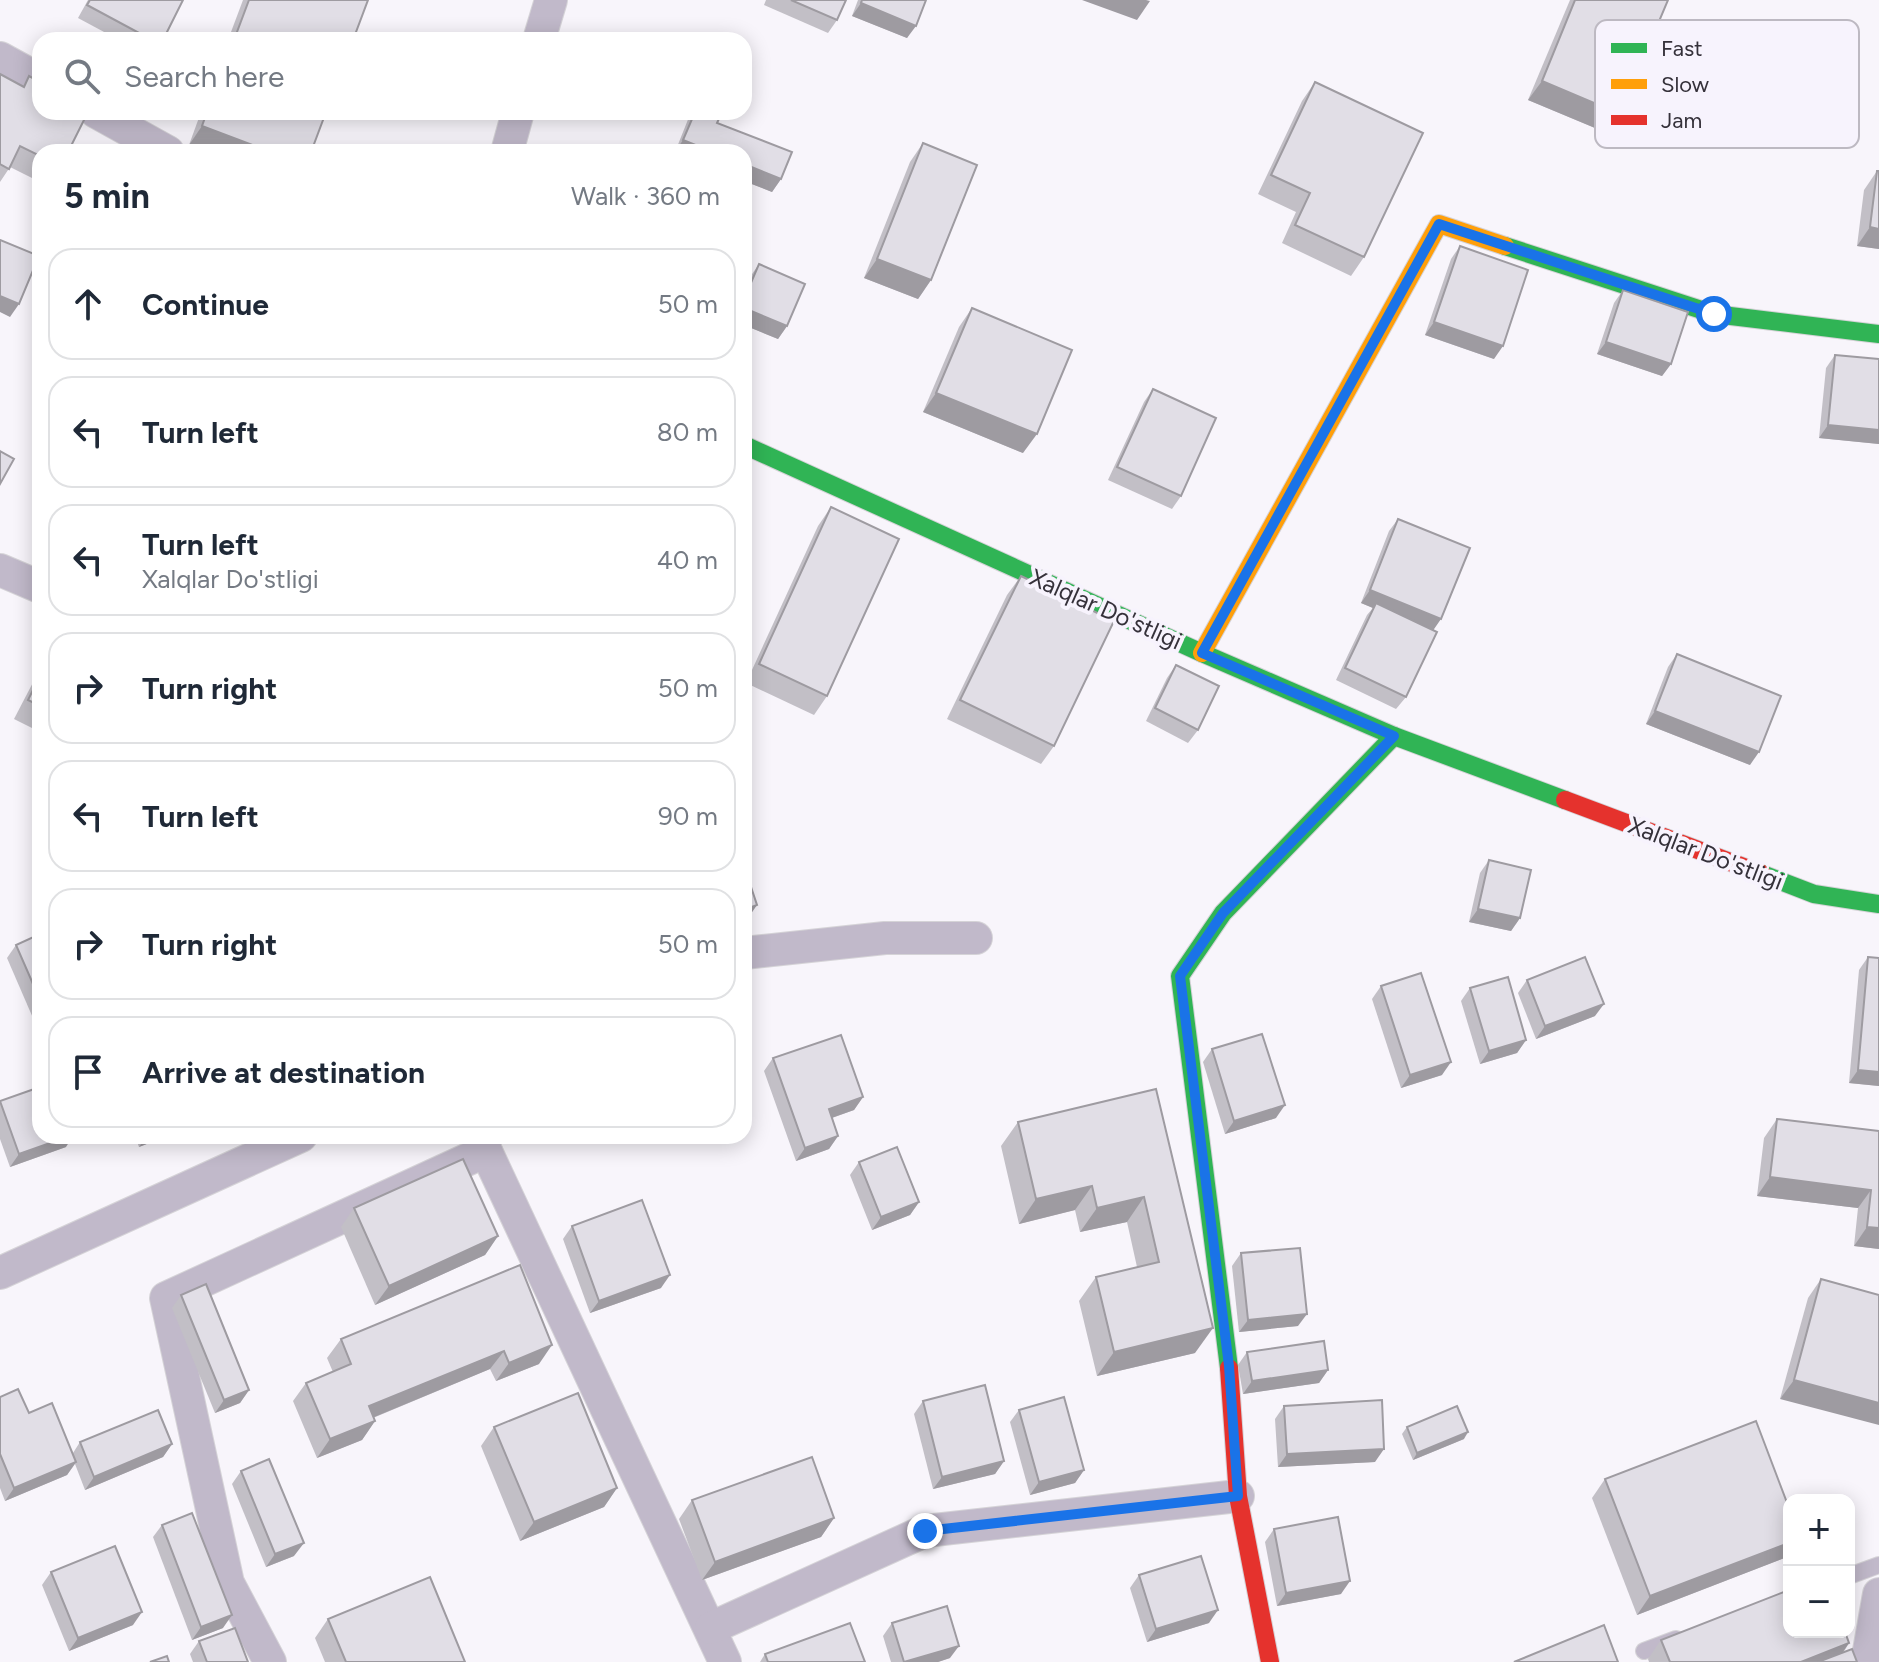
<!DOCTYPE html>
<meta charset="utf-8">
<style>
:root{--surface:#fff;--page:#f6f6f7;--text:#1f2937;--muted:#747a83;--line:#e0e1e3}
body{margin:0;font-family:Figtree,sans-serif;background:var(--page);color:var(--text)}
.controls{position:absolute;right:24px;bottom:24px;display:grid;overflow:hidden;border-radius:16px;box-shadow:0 4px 20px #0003}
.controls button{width:72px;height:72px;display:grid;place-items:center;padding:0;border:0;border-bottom:2px solid var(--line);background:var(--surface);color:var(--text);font:40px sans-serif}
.stop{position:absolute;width:24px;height:24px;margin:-18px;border:6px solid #1a73e8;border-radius:50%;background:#fff}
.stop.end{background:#1a73e8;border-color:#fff;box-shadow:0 2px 8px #0008}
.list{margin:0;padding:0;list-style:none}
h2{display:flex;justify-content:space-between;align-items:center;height:104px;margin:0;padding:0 32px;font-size:34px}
h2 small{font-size:26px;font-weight:400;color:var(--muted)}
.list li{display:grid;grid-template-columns:52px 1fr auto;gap:24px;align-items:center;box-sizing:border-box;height:112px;margin:0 16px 16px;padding:0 16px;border:2px solid var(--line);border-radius:24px}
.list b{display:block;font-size:30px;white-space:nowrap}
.list p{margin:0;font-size:26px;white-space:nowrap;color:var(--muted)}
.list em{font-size:26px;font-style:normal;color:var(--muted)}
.icon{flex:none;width:44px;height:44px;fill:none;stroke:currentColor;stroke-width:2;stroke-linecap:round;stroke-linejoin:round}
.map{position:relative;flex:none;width:1879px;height:1662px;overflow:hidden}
.search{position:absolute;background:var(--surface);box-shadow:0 4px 20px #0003;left:32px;top:32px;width:720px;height:88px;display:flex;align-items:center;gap:20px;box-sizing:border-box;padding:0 28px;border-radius:24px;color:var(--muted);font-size:30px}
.panel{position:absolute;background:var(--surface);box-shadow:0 4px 20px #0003;left:32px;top:144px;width:720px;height:1000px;border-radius:24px}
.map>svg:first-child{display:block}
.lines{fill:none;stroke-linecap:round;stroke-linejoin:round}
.lane-casing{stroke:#d5d3d7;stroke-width:18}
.street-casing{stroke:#d5d3d7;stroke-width:34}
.fast-casing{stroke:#d5d3d7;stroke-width:20}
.slow-casing{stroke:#d5d3d7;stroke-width:20}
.jam-casing{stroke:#d5d3d7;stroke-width:20}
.lane{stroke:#c1b9ca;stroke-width:16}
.street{stroke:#c1b9ca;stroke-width:32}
.fast{stroke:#30b455;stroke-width:18}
.slow{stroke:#ff9f0a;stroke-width:18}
.jam{stroke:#e5322d;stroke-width:18}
.wall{fill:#c2bfc6}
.shaded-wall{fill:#9e9ba1}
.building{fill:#e1dee6;stroke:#9e9ba1;stroke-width:2}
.route{stroke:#1a73e8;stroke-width:10}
.labels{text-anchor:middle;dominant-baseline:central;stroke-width:8;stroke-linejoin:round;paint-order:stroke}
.street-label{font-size:24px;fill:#35313a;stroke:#f7f3fd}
.key{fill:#f7f3fd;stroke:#bdb9c2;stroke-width:2}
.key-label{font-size:22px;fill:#35313a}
</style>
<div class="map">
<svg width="1879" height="1662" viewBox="0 0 1879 1662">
<rect width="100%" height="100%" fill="#f8f5fb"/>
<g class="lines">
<g class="lane-casing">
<g id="lane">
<path d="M1849 1576 1879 1565"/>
<path d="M1644 1651 1676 1639"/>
</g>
</g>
<g class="street-casing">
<g id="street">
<path d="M539 40 551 0"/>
<path d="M0 58 40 80"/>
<path d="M96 112 168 152"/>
<path d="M507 152 518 112"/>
<path d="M0 570 40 587"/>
<path d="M744 953 885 938H976"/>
<path d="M479 1136 725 1662"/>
<path d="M0 1273 301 1136"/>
<path d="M711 1628 925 1531 1238 1496"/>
<path d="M270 1662 228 1583 166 1298 486 1151"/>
<path d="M1867 1662 1879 1594"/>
</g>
</g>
<g class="fast-casing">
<g id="fast">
<path d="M1505 246 1714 314 1879 334"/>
<path d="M744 445 1202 653 1394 736 1565 800"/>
<path d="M1762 874 1814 894 1879 904"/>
<path d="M1229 1368 1180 976 1223 913 1394 736"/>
</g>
</g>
<g class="slow-casing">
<path id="slow" d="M1202 653 1439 224 1505 246"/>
</g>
<g class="jam-casing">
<g id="jam">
<path d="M1565 800 1762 874"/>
<path d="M1229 1368 1238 1496 1270 1662"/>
</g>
</g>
<use href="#lane" class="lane"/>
<use href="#street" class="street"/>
<use href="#fast" class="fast"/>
<use href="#slow" class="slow"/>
<use href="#jam" class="jam"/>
</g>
<g class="wall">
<path d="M88 0H183L163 40H119L78 18Z"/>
<path d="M243 0H368L353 40H228Z"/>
<path d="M766 0H846L837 20 828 33 764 5Z"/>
<path d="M858 0H926L907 38 852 16Z"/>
<path d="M1570 0H1668L1607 133 1528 100Z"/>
<path d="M0 74 23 86 29 76 40 152V182L10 167 0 182Z"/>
<path d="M1315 82 1364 257 1351 276 1282 243 1296 212 1258 194 1302 101Z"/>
<path d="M201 112H326L311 152H208L189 145Z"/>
<path d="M691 112H722L717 123 781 179 772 192 744 181V152H675Z"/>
<path d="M923 143 931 280 918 299 864 278 910 162Z"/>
<path d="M1877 171H1879V249L1857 246 1864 190Z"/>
<path d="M1460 246 1494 359 1425 335 1451 259Z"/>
<path d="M759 264 787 326 778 339 744 325V291L750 277Z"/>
<path d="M1623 290 1671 364 1662 376 1597 354 1614 303Z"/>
<path d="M972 308 1023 453 923 412 959 327Z"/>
<path d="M1835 355 1879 359V444L1819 438 1826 368Z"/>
<path d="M1153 389 1181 496 1172 509 1108 480 1144 402Z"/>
<path d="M831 507 827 696 814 715 746 683 818 526Z"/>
<path d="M1398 519 1434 630 1406 697 1396 709 1336 680 1367 615 1373 608 1361 603 1389 531Z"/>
<path d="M1021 576 1054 746 1041 764 947 719 1007 595Z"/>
<path d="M1677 654 1750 765 1646 724 1668 667Z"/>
<path d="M1176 665 1198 730 1188 743 1146 721 1167 678Z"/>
<path d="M40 669V732L14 719Z"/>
<path d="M1489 860 1520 918 1511 931 1469 922 1480 873Z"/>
<path d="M40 934V1023L36 1025 7 958 16 945Z"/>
<path d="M1868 957 1879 958V1086L1849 1083 1859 970Z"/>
<path d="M1527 980 1595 1016 1536 1039 1518 993Z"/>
<path d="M1381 986 1442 1075 1401 1088 1372 999Z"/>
<path d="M1470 988 1526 1040 1517 1053 1480 1064 1461 1001Z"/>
<path d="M1212 1049 1276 1118 1225 1134 1203 1062Z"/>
<path d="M773 1058 863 1097 854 1110 832 1118 838 1136 829 1149 796 1161 764 1071Z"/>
<path d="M1156 1089 1195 1353 1097 1376 1079 1301 1096 1277 1137 1267 1127 1222 1080 1232 1075 1210 1019 1224 1001 1146 1018 1122Z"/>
<path d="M0 1101 66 1147 10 1167 0 1139Z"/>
<path d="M1777 1119 1879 1131V1249L1854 1246 1858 1208 1757 1196 1764 1138Z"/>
<path d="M135 1136H167L139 1147Z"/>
<path d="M859 1162 919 1202 910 1215 872 1230 850 1175Z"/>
<path d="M354 1208 498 1236 485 1255 375 1305 341 1227Z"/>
<path d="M572 1226 661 1288 590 1313 563 1239Z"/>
<path d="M1241 1253 1298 1326 1239 1332 1232 1266Z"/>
<path d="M520 1265 539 1364 496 1381 490 1369 373 1418 375 1421 362 1440 317 1458 293 1401 306 1383 333 1372 327 1358 341 1339Z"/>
<path d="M1821 1279 1879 1295 1780 1399 1808 1298Z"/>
<path d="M181 1295 249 1390 240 1403 215 1413 172 1308Z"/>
<path d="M1247 1352 1328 1370 1319 1383 1243 1394 1238 1365Z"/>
<path d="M0 1397 29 1413 73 1453 80 1442 172 1444 163 1457 85 1490 75 1464 67 1475 5 1501 0 1488Z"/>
<path d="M923 1401 1004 1461 995 1474 933 1489 914 1414Z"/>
<path d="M1284 1406 1375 1462 1278 1467 1275 1419Z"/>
<path d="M1019 1410 1084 1470 1075 1483 1030 1495 1010 1422Z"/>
<path d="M494 1427 617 1488 604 1507 520 1541 481 1446Z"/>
<path d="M1407 1427 1464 1439 1413 1460 1402 1434Z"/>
<path d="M241 1471 294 1556 266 1567 232 1484Z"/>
<path d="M1605 1479 1787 1557 1637 1615 1592 1498Z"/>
<path d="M692 1500 834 1518 821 1537 702 1580 679 1519Z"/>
<path d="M162 1525 223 1628 192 1640 153 1537Z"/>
<path d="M1274 1529 1341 1594 1277 1606 1265 1542Z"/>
<path d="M51 1572 133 1625 69 1651 42 1585Z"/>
<path d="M1139 1575 1209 1623 1147 1642 1130 1588Z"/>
<path d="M328 1619 465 1662H325L315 1638Z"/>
<path d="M892 1623 950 1658 938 1662H891L883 1636Z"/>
<path d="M1661 1640 1849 1643 1843 1653 1857 1662H1649L1648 1659Z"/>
<path d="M199 1641 248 1662H193L190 1654Z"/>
<path d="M765 1654 865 1662H760Z"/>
</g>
<g class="shaded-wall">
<path d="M1082 0H1146L1150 1 1137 20Z"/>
<path d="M861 3 916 26 907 38 852 16Z"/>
<path d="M1542 81 1620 114 1607 133 1528 100Z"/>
<path d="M202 126 271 152H208L189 145Z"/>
<path d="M683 140 713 152H675Z"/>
<path d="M744 164 781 179 772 192 744 181Z"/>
<path d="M1870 227 1879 229V249L1857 246Z"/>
<path d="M877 259 931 280 918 299 864 278Z"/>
<path d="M0 296 19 304 10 317 0 312Z"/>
<path d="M744 308 787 326 778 339 744 325Z"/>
<path d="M1434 322 1503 346 1494 359 1425 335Z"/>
<path d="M1606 342 1671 364 1662 376 1597 354Z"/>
<path d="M936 393 1037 434 1023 453 923 412Z"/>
<path d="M1828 425 1879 430V444L1819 438Z"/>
<path d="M1370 590 1441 619 1432 632 1376 603 1373 608 1361 603Z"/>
<path d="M1655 711 1759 752 1750 765 1646 724Z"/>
<path d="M757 905 744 924V910Z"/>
<path d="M1478 909 1520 918 1511 931 1469 922Z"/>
<path d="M1604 1004 1595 1016 1536 1039 1545 1026Z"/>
<path d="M1526 1040 1517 1053 1480 1064 1489 1051Z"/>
<path d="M1451 1062 1442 1075 1401 1088 1410 1075Z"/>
<path d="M1858 1070 1879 1072V1086L1849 1083Z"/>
<path d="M863 1097 854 1110 820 1122 829 1109Z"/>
<path d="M1285 1105 1276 1118 1225 1134 1234 1121Z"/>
<path d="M70 1136H73L66 1147 10 1167 19 1154Z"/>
<path d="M147 1136H167L139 1147Z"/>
<path d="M838 1136 829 1149 796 1161 805 1148Z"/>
<path d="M1770 1177 1871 1190 1858 1208 1757 1196Z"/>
<path d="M1092 1186 1075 1210 1019 1224 1036 1199Z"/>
<path d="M1144 1197 1127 1222 1080 1232 1097 1208Z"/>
<path d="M919 1202 910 1215 872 1230 881 1217Z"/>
<path d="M1867 1227 1879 1228V1249L1854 1246Z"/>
<path d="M498 1236 485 1255 375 1305 389 1286Z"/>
<path d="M670 1275 661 1288 590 1313 599 1301Z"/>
<path d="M1307 1314 1298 1326 1239 1332 1248 1320Z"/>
<path d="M1213 1328 1195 1353 1097 1376 1114 1352Z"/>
<path d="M552 1345 539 1364 496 1381 509 1363Z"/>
<path d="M504 1351 490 1369 355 1425 369 1406Z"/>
<path d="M1328 1370 1319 1383 1243 1394 1252 1381Z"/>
<path d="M1794 1380 1879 1403V1425L1780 1399Z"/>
<path d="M249 1390 240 1403 215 1413 224 1400Z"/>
<path d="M375 1421 362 1440 317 1458 330 1439Z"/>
<path d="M1468 1432 1464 1439 1413 1460 1417 1453Z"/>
<path d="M172 1444 163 1457 85 1490 94 1477Z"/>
<path d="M1384 1449 1375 1462 1278 1467 1287 1454Z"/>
<path d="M1004 1461 995 1474 933 1489 942 1477Z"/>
<path d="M76 1462 67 1475 5 1501 14 1488Z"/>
<path d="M1084 1470 1075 1483 1030 1495 1039 1482Z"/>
<path d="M617 1488 604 1507 520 1541 534 1522Z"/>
<path d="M834 1518 821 1537 702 1580 715 1562Z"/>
<path d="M304 1543 294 1556 266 1567 275 1554Z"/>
<path d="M1789 1543V1555L1787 1557 1637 1615 1650 1596Z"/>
<path d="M1350 1581 1341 1594 1277 1606 1286 1593Z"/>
<path d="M1218 1610 1209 1623 1147 1642 1156 1629Z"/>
<path d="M142 1612 133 1625 69 1651 78 1638Z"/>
<path d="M232 1615 223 1628 192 1640 201 1627Z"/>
<path d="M1849 1643 1836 1662H1801Z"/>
<path d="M959 1646 950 1658 938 1662H905Z"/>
</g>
<g class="building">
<path d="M90 0H183L163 40H152L87 5Z"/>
<path d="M249 0H368L353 40H234Z"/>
<path d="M791 0H846L837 20Z"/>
<path d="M862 0H926L916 26 861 3Z"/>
<path d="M1575 0H1668L1620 114 1542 81Z"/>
<path d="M0 74 24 87 29 76 40 82V112H88L68 152H40V156L20 146 9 169 0 164Z"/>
<path d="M1315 82 1423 133 1364 257 1295 225 1310 193 1271 175Z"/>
<path d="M207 112H326L311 152H271L202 126Z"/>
<path d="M695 112H722L717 123 792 152 781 179 744 164V152H713L683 140Z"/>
<path d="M923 143 977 165 931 280 877 259Z"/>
<path d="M1877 171H1879V229L1870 227Z"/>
<path d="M0 240 39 256 19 304 0 296Z"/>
<path d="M1460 246 1528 270 1503 346 1434 322Z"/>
<path d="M759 264 805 284 787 326 744 308V299Z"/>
<path d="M1623 290 1688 312 1671 364 1606 342Z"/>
<path d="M972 308 1072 350 1037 434 936 393Z"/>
<path d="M1835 355 1879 359V430L1828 425Z"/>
<path d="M1153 389 1216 418 1181 496 1117 467Z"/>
<path d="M0 451 14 459 0 484Z"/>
<path d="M831 507 899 539 827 696 759 664Z"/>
<path d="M1398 519 1470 548 1441 619 1370 590Z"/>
<path d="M1021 576 1114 621 1054 746 960 700Z"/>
<path d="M1376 603 1437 632 1406 697 1345 668Z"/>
<path d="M1677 654 1781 696 1759 752 1655 711Z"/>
<path d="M1176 665 1219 686 1198 730 1155 708Z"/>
<path d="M40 676V706L28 700Z"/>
<path d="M1489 860 1531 870 1520 918 1478 909Z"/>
<path d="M744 866 757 905 744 910Z"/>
<path d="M40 934V1000L16 945Z"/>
<path d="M1585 957 1604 1004 1545 1026 1527 980Z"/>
<path d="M1868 957 1879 958V1072L1858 1070Z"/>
<path d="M1421 973 1451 1062 1410 1075 1381 986Z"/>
<path d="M1508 977 1526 1040 1489 1051 1470 988Z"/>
<path d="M1262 1034 1285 1105 1234 1121 1212 1049Z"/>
<path d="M841 1035 863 1097 829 1109 838 1136 805 1148 773 1058Z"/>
<path d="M40 1087V1136H70L19 1154 0 1101Z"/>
<path d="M1156 1089 1213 1328 1114 1352 1096 1277 1159 1262 1144 1197 1097 1208 1092 1186 1036 1199 1018 1122Z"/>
<path d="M1777 1119 1879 1131V1228L1867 1227 1871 1190 1770 1177Z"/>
<path d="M897 1147 919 1202 881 1217 859 1162Z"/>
<path d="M463 1159 498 1236 389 1286 354 1208Z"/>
<path d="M642 1200 670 1275 599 1301 572 1226Z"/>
<path d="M1300 1248 1307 1314 1248 1320 1241 1253Z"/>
<path d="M520 1265 552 1345 509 1363 504 1351 369 1406 375 1421 330 1439 306 1383 351 1364 341 1339Z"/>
<path d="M1821 1279 1879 1295V1403L1794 1380Z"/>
<path d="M206 1284 249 1390 224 1400 181 1295Z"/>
<path d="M1324 1341 1328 1370 1252 1381 1247 1352Z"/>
<path d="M985 1385 1004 1461 942 1477 923 1401Z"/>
<path d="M18 1389 29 1413 52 1403 76 1462 14 1488 0 1454V1397Z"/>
<path d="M578 1393 617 1488 534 1522 494 1427Z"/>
<path d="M1064 1397 1084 1470 1039 1482 1019 1410Z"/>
<path d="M1382 1400 1384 1449 1287 1454 1284 1406Z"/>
<path d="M1457 1406 1468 1432 1417 1453 1407 1427Z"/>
<path d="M158 1410 172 1444 94 1477 80 1442Z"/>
<path d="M1756 1421 1789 1508V1543L1650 1596 1605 1479Z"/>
<path d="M812 1457 834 1518 715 1562 692 1500Z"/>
<path d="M269 1459 304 1543 275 1554 241 1471Z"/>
<path d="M192 1513 232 1615 201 1627 162 1525Z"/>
<path d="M1338 1517 1350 1581 1286 1593 1274 1529Z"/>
<path d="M115 1546 142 1612 78 1638 51 1572Z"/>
<path d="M1201 1556 1218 1610 1156 1629 1139 1575Z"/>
<path d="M430 1577 465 1662H346L328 1619Z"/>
<path d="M1789 1590V1632H1845L1849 1643 1801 1662H1670L1661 1640Z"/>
<path d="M947 1606 959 1646 904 1662 892 1623Z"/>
<path d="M850 1623 865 1662H768L765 1654Z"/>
<path d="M1604 1625 1618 1662H1514Z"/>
<path d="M235 1628 248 1662H207L199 1641Z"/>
<path d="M1852 1649 1857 1662H1818Z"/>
<path d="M167 1656 169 1662H150Z"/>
</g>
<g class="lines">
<path class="route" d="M925 1531 1238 1496 1229 1366 1180 976 1223 913 1394 736 1202 653 1439 224 1714 314"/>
</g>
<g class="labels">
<g class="street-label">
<text transform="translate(1106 609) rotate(24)">Xalqlar Do'stligi</text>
<text transform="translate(1706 853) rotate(21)">Xalqlar Do'stligi</text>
</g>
</g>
<rect x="1595" y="20" width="264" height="128" rx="12" class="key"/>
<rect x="1611" y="43" width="36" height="10" fill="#30b455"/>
<rect x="1611" y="79" width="36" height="10" fill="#ff9f0a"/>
<rect x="1611" y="115" width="36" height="10" fill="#e5322d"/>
<g class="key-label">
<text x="1661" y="56">Fast</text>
<text x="1661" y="92">Slow</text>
<text x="1661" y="128">Jam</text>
</g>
</svg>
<div class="controls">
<button>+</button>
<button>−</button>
</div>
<div class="stop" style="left:1714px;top:314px"></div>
<div class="stop end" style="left:925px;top:1531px"></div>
<div class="search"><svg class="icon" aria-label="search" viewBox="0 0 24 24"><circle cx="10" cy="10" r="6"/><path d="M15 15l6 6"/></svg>Search here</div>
<section class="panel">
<h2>5 min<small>Walk · 360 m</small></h2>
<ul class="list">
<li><svg class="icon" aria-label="ahead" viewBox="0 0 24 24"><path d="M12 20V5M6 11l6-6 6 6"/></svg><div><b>Continue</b></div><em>50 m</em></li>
<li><svg class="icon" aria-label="left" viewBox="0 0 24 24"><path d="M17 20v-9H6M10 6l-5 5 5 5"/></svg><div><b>Turn left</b></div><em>80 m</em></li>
<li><svg class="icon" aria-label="left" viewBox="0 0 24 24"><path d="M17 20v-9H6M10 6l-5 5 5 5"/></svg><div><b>Turn left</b><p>Xalqlar Do'stligi</p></div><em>40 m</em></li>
<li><svg class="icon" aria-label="right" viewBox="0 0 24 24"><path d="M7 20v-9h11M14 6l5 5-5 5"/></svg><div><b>Turn right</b></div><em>50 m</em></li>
<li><svg class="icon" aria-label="left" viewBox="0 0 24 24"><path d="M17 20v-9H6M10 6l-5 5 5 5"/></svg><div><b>Turn left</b></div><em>90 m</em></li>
<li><svg class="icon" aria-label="right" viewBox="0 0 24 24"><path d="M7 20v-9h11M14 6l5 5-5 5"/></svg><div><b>Turn right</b></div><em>50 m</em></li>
<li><svg class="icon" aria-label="arrive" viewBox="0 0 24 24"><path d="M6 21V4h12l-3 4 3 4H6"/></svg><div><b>Arrive at destination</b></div></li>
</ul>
</section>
</div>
